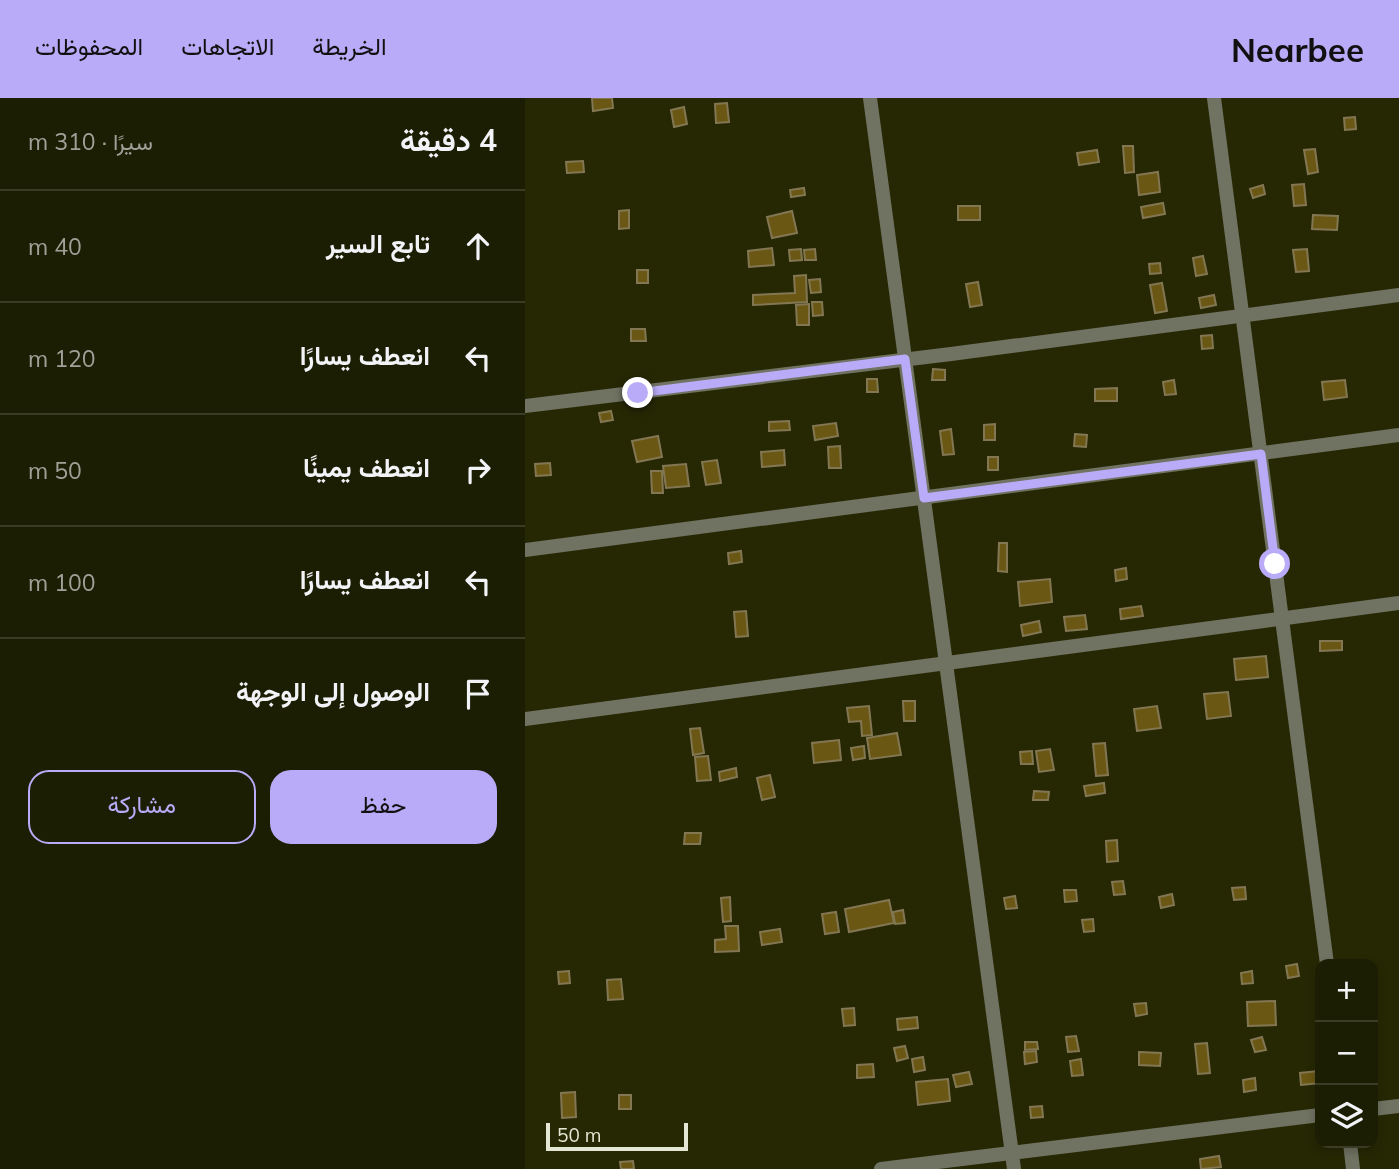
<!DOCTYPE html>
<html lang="ar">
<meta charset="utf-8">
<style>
:root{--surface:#1c1e03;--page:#25270d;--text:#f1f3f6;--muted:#a0a29a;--line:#3a3c25;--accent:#b9abf7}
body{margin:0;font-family:Mulish,Vazirmatn,sans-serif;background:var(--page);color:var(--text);direction:rtl}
.controls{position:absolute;right:21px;bottom:21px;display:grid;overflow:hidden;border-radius:14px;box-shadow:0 4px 10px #0003}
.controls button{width:63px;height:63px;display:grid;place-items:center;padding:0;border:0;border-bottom:2px solid var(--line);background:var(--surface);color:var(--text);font:35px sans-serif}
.scale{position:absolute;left:21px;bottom:18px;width:142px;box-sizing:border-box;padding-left:7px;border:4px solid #e4e7d3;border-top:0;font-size:19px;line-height:24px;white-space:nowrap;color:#e4e7d3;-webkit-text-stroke:5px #262804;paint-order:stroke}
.stop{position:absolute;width:21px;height:21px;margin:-16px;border:5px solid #b9abf7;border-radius:50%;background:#fff}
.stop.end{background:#b9abf7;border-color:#fff;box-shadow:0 2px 7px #0008}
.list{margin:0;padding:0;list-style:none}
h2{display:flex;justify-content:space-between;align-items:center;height:91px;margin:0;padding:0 28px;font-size:30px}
h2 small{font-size:23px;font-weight:400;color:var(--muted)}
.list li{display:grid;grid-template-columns:46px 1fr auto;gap:21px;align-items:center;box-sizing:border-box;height:112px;padding:0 28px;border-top:2px solid var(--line)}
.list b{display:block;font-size:26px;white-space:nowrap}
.list em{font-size:23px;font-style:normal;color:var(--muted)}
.actions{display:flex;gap:14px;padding:21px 28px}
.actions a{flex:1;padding:16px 0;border:2px solid var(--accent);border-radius:21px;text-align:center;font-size:24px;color:var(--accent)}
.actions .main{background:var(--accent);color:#111}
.icon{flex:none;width:38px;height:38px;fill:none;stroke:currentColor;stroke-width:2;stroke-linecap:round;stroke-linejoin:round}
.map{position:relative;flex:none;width:874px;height:1071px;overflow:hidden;direction:ltr}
header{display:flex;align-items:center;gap:42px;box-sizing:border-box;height:98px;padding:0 35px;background:var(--accent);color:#111}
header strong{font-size:33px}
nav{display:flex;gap:38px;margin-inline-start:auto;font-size:24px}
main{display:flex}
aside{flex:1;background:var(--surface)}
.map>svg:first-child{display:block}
.building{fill:#6a5714;stroke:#827752;stroke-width:2}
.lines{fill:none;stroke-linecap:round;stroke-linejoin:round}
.minor{stroke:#707262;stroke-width:14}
.route{stroke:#b9abf7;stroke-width:9}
</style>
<header>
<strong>Nearbee</strong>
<nav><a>الخريطة</a><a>الاتجاهات</a><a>المحفوظات</a></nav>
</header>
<main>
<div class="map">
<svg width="874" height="1071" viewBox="0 0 874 1071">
<rect width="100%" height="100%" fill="#262804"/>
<g class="building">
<path d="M67 0H87L88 10 68 13Z"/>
<path d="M202 5 204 24 191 25 190 6Z"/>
<path d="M159 9 162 26 149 29 146 12Z"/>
<path d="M830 19 831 31 820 32 819 20Z"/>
<path d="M598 48H608L609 74 600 75Z"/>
<path d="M790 51 793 74 783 76 779 52Z"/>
<path d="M572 52 574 64 554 67 552 55Z"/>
<path d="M58 63 59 74 42 75 41 64Z"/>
<path d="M633 74 635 94 614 97 612 77Z"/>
<path d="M779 86 781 107 769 108 767 87Z"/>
<path d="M738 87 740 96 728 100 725 91Z"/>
<path d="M279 90 280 97 266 99 265 92Z"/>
<path d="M638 105 640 116 618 120 616 109Z"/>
<rect x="433" y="108" width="22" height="14"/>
<path d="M104 112V130L94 131V113Z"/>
<path d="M267 113 272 135 247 140 242 119Z"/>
<path d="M788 117 813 118 812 132 787 131Z"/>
<path d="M247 150 249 167 224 169 223 153Z"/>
<path d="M276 151 277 162 265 163 264 152Z"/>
<path d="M290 151 291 162H280L279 152Z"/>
<path d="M782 151 784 173 771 174 768 152Z"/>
<path d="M678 158 682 176 671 178 668 160Z"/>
<path d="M635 165 636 175 625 176 624 166Z"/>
<rect x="112" y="172" width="11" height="13"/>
<path d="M281 177 282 204 228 207V197L270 195 269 178Z"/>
<path d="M295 181 296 194 286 195 284 182Z"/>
<path d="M453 184 457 207 445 209 441 186Z"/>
<path d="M637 185 642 213 630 215 625 187Z"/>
<path d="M689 197 691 207 676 210 674 200Z"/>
<path d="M287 204H297L298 217 288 218Z"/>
<path d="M284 206V227H272L271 207Z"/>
<path d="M106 231H120L121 243H106Z"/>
<path d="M687 237 688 250 677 251 676 238Z"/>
<path d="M408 271 420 272V282H407Z"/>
<path d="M342 281H352L353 294H342Z"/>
<path d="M649 282 651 296 640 297 638 284Z"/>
<path d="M820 282 822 299 799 302 797 284Z"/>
<path d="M592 290V303H570V291Z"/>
<path d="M86 313 88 322 76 324 74 315Z"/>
<path d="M264 323 265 332 244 333V324Z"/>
<path d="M311 325 313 338 290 342 288 328Z"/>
<path d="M470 326V342H459V327Z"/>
<path d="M426 331 429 356 418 357 415 333Z"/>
<path d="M550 336 562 337 561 349 549 348Z"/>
<path d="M133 338 137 359 112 364 107 343Z"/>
<path d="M315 348 316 370H304L303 349Z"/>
<path d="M259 352 260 367 237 369 236 354Z"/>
<rect x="463" y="359" width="10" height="13"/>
<path d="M192 362 196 385 181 387 177 364Z"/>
<path d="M25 365 26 377 11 378 10 366Z"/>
<path d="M161 366 164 388 141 390 138 368Z"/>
<path d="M126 373H137L138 395H127Z"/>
<path d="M474 445H482V474L473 473Z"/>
<path d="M216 453 217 464 204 466 203 455Z"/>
<path d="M601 470 602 481 591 483 590 472Z"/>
<path d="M525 481 527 504 495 508 493 484Z"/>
<path d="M616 508 618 518 596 521 595 511Z"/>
<path d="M221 513 223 538 211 539 209 514Z"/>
<path d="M560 517 562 531 541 533 539 519Z"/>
<path d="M514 523 516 534 498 538 496 527Z"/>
<path d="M795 543H817V552L795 553Z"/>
<path d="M741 558 743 579 711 582 709 561Z"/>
<path d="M703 594 706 618 682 621 679 596Z"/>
<path d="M378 603H390V623H379Z"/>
<path d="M344 608 347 637 337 638 336 623 324 624 322 610Z"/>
<path d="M632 608 636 630 612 633 609 611Z"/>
<path d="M175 630 179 655 168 657 165 631Z"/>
<path d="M372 635 376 657 345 661 342 640Z"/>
<path d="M314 642 316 662 289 665 287 645Z"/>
<path d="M580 645 583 677 571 678 568 646Z"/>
<path d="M339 648 340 660 328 662 326 650Z"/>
<path d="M525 651 529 672 514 674 511 653Z"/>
<path d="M507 653 508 666H496L495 654Z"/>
<path d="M183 658 186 682 172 683 170 659Z"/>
<path d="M211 670 212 679 195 683 194 674Z"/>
<path d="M245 677 250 699 237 702 232 680Z"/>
<path d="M579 685 580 695 561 698 559 688Z"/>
<path d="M509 693 524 694 523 702H508Z"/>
<path d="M160 735H176L175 746H159Z"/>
<path d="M592 742 593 763 582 764 581 743Z"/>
<path d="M598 783 600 796 589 797 587 784Z"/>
<path d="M720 789 721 801 709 802 707 790Z"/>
<path d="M539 792H551L552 803 540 804Z"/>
<path d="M647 796 649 807 636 810 634 799Z"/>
<path d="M490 798 492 810 481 811 479 800Z"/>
<path d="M205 799 206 823 198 824 196 800Z"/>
<path d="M364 802 369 825 324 834 320 811Z"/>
<path d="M378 812 380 825 370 826 368 814Z"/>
<path d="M311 814 314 834 300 836 297 816Z"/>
<path d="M568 821 569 833 559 834 557 822Z"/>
<path d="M200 828H213L214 853 190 854V842L201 841Z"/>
<path d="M255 831 257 844 237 847 235 834Z"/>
<path d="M772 866 774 878 763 880 761 868Z"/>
<path d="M44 873 45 885 34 886 33 874Z"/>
<path d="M727 873 728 885 717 886 716 875Z"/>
<path d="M96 881 98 901 83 902 82 882Z"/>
<path d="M750 903 751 927 723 928 722 904Z"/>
<path d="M621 905 622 916 611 918 609 906Z"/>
<path d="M329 910 330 927 319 928 317 911Z"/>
<path d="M392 919 393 930 373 932 372 921Z"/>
<path d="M551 938 554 953 543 954 541 939Z"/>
<path d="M737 939 741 952 730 954 726 942Z"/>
<path d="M500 944H512L513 951 500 952Z"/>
<path d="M682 945 685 975 673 976 670 946Z"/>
<path d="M380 948 383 960 372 963 369 950Z"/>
<path d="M511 953 512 964 500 966 499 954Z"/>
<path d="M614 954 636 955 635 968 614 967Z"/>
<path d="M398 959 400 972 389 974 387 961Z"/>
<path d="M556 961 558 977 547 978 545 963Z"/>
<path d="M348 966 349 979 332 980V967Z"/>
<path d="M793 973 795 985 776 987 775 975Z"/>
<path d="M444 974 447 986 431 989 428 977Z"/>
<path d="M730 980 731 992 719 994 718 982Z"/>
<path d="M423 981 425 1003 393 1007 391 984Z"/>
<path d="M50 994 51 1019 37 1020 36 995Z"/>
<rect x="94" y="997" width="12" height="14"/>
<path d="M517 1008 518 1019 506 1020 505 1009Z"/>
<path d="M694 1058 696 1069 676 1071 675 1061Z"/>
<path d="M108 1063 109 1071H96L95 1064Z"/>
</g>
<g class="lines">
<g class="minor">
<path d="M345 0 489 1071"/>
<path d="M689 0 802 866"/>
<path d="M0 308 426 256 874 197"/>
<path d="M0 452 874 337"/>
<path d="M0 621 874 505"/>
<path d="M848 1011 874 1008"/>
<path d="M825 1045 828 1071"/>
<path d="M356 1071 795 1017"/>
</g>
</g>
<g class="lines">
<path class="route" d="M113 295 380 261 399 400 736 356 750 466"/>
</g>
</svg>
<div class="controls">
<button>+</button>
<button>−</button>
<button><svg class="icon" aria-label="layers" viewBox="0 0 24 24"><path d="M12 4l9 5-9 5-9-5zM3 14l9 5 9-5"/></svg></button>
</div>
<div class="scale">50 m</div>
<div class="stop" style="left:750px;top:466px"></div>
<div class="stop end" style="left:113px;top:295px"></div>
</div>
<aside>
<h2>4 دقيقة<small>سيرًا · 310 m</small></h2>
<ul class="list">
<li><svg class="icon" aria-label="ahead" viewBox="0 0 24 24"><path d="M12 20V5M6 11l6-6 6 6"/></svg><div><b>تابع السير</b></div><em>40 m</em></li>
<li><svg class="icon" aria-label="left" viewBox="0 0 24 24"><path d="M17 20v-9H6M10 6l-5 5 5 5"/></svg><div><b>انعطف يسارًا</b></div><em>120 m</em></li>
<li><svg class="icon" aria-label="right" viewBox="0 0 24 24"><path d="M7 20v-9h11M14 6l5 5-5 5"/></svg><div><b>انعطف يمينًا</b></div><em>50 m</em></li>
<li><svg class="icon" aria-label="left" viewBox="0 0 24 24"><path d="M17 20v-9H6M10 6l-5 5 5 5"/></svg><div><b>انعطف يسارًا</b></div><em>100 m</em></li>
<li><svg class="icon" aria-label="arrive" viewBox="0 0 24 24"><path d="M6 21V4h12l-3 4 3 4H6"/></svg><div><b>الوصول إلى الوجهة</b></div></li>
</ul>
<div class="actions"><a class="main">حفظ</a><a>مشاركة</a></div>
</aside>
</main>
